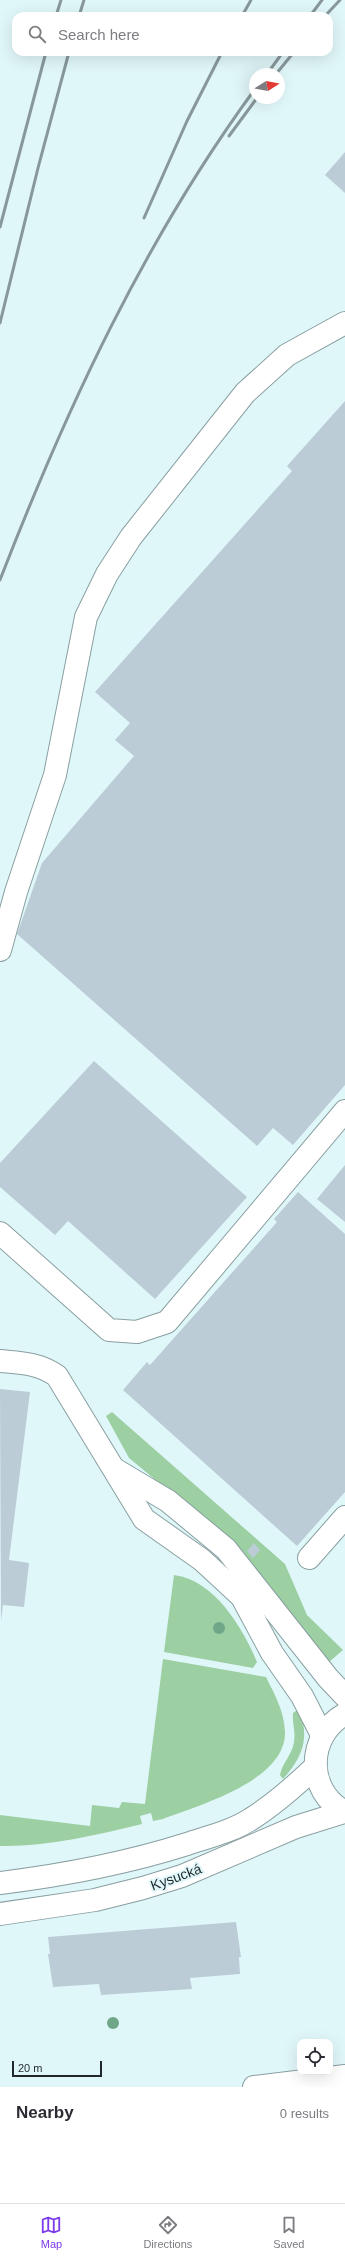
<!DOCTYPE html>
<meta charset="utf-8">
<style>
:root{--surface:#fff;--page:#f2f2f3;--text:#2b2b33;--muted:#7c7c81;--line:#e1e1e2;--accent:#7c3aed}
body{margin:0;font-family:Arial,sans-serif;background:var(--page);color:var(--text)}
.controls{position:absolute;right:12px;bottom:12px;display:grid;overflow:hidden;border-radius:8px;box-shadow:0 4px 16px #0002}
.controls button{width:36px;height:36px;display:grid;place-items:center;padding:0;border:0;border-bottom:1px solid var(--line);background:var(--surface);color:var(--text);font:20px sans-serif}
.compass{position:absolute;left:249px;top:68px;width:36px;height:36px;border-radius:50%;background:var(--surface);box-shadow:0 4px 16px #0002;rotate:79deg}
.scale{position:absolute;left:12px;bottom:10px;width:90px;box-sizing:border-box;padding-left:4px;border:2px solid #1f2728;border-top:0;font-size:11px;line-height:14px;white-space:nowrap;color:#1f2728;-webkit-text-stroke:3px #e0f7fa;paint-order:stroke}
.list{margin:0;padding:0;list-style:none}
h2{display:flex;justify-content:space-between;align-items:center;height:52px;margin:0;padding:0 16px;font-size:17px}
h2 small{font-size:13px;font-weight:400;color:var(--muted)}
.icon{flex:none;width:22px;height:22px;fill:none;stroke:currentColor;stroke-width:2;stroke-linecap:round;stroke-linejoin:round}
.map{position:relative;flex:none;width:345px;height:2087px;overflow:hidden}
.search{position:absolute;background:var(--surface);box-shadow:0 4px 16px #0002;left:12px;right:12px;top:12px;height:44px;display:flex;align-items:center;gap:10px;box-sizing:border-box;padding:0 14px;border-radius:12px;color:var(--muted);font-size:15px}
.sheet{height:116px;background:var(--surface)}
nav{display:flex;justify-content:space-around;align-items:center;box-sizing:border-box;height:56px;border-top:1px solid var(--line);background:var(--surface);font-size:11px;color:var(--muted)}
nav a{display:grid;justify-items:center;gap:2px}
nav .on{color:var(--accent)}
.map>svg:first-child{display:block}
.green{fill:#9ccfa2}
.building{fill:#bbccd7}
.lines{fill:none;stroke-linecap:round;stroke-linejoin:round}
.minor-casing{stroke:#899fa1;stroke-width:24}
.minor{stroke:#fff;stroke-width:22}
.rail{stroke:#88989a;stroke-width:3}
.tree{fill:#70a788}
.labels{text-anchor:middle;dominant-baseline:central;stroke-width:4;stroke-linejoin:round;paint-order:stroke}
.street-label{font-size:14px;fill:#1f2728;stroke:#e0f7fa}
</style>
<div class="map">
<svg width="345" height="2087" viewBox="0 0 345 2087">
<rect width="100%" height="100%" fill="#e0f7fa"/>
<g class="green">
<path d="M112 1412 285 1564 307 1615 343 1650 329 1662 214 1528 129 1458 106 1416Z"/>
<path d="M174 1575C215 1580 243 1629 257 1662L253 1668 164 1652Z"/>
<path d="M163 1659 266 1677C275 1695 284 1711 285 1732 286 1781 199 1805 163 1819L153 1821 151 1813 140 1816 142 1824C96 1835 48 1847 0 1846V1815L90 1826 92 1805 119 1808 122 1802 145 1804Z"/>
<path d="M299 1709C310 1738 303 1757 283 1779L280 1775C282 1763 292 1755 294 1742 296 1732 292 1723 293 1713Z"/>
</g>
<g class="building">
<path d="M345 152V193L325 175Z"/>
<path d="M345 401V1085L293 1145 273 1128 257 1146 17 934 42 863 134 756 115 740 130 723 95 692 292 471 287 466Z"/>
<path d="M94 1061 247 1197 155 1299 68 1221 55 1235 0 1187V1163Z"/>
<path d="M345 1165V1222L317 1199Z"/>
<path d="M298 1192 345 1234V1492L297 1546 123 1390 147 1362 150 1365 277 1222 274 1219Z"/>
<path d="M0 1389 30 1392 9 1560 29 1563 24 1607 3 1605 1 1621Z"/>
<path d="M254 1543 260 1550 253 1558 247 1551Z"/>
<path d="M236 1922 241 1957H239L240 1974 190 1978 192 1989 101 1995 99 1984 53 1987 48 1954H50L48 1937Z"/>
</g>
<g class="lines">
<g class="minor-casing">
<g id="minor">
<path d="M0 950 16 892 55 775 86 617 107 574 131 537 245 393 287 355 345 323"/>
<path d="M0 1233 109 1330 137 1332 167 1322 345 1111"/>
<path d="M0 1361C21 1363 39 1363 57 1376L144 1519 202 1560 242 1597 272 1653 302 1696 322 1735"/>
<path d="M116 1470 168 1501 226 1549 328 1678 345 1696"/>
<path d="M309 1558 345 1517"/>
<path d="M345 1714C306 1736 306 1791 345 1812"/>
<path d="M0 1883C65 1875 124 1864 187 1844 208 1837 233 1831 251 1819 275 1804 295 1786 315 1767"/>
<path d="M0 1914 95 1900 143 1888 182 1876 296 1827 344 1812"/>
<path d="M254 2087 345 2076"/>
</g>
</g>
<use href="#minor" class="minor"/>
<g class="rail">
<path d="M56 16 61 0"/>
<path d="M79 16 84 0"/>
<path d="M242 16 251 0"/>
<path d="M310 16 322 0"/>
<path d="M325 16 340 0"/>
<path d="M267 74 283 52"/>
<path d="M276 74 294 52"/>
<path d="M229 136 257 98"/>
<path d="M144 218 187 121 222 52"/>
<path d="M0 227 46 52"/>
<path d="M0 323 38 168 69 52"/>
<path d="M0 580C67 407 145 239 255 89"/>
</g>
</g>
<g class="tree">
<circle cx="219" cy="1628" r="6"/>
<circle cx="113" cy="2023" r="6"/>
</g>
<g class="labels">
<g class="street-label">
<text transform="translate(176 1877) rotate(-20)">Kysucká</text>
</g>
</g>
</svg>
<div class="controls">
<button><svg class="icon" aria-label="locate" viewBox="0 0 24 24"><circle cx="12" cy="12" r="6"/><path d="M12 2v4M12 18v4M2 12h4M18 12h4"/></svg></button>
</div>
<svg class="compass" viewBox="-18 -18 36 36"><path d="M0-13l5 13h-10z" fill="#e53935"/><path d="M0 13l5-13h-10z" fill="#7c7c81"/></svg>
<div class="scale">20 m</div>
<div class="search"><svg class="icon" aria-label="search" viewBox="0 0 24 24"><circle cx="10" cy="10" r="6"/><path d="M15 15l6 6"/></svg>Search here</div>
</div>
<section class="sheet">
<h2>Nearby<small>0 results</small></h2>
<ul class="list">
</ul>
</section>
<nav>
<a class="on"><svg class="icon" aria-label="map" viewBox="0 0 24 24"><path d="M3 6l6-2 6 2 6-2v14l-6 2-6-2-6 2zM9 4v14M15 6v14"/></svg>Map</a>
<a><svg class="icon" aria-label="directions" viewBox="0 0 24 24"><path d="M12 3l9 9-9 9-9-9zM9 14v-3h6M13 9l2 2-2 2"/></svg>Directions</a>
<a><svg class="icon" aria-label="saved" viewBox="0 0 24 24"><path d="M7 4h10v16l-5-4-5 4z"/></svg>Saved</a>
</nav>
